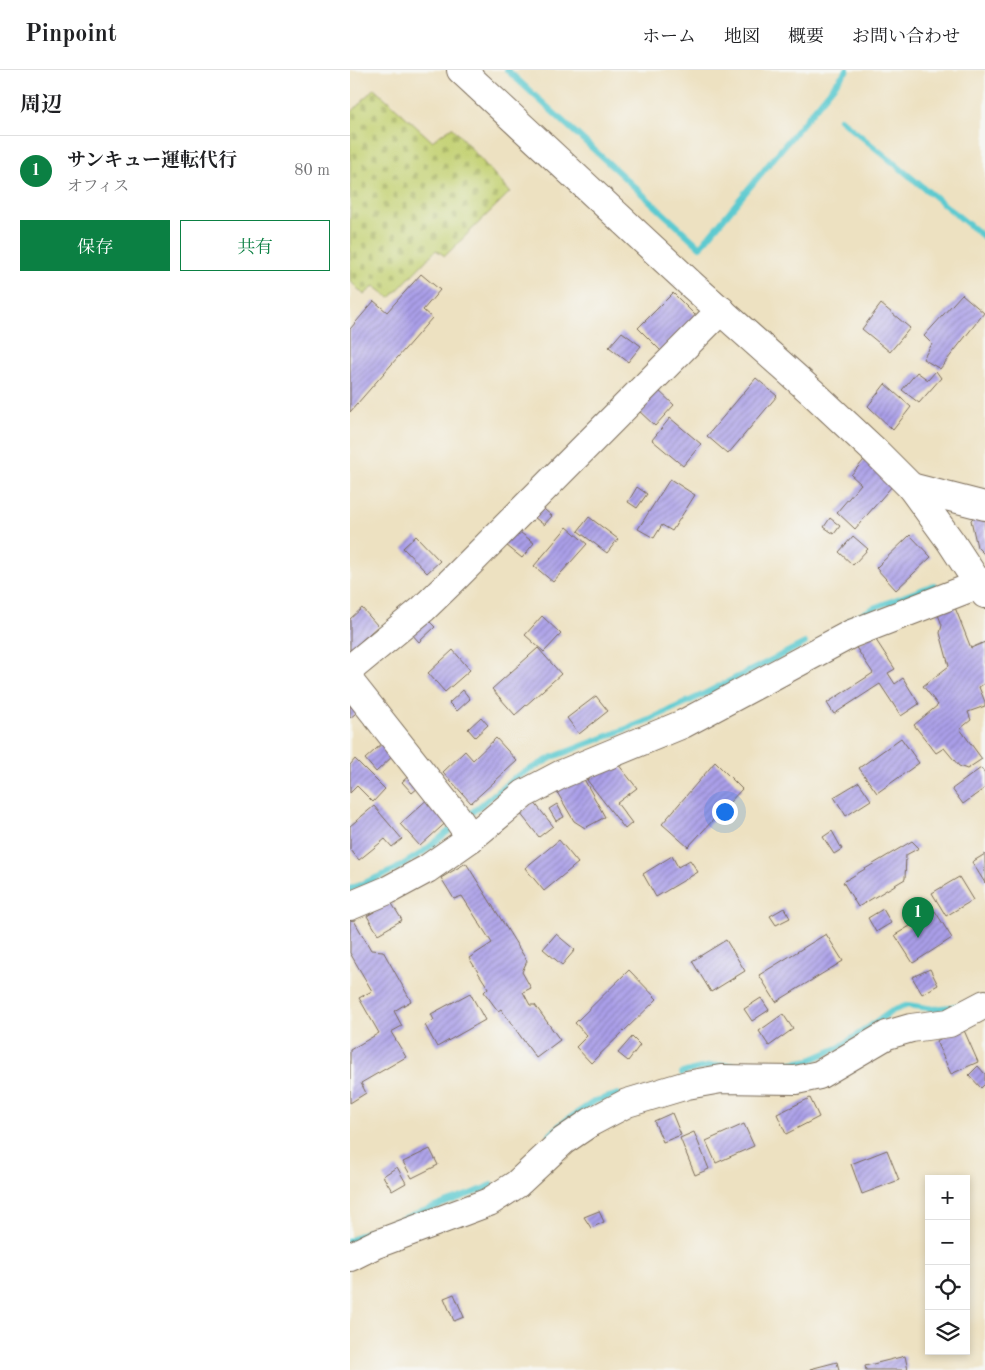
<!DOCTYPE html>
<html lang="ja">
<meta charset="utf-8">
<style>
:root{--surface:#fff;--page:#f2f2f2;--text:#202124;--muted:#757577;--line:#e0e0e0;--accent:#0b8043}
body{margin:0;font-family:"Old Standard TT","Noto Serif JP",serif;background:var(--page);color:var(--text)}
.controls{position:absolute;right:15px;bottom:15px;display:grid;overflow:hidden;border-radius:0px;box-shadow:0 2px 8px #0003}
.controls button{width:45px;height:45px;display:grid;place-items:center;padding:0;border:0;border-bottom:1px solid var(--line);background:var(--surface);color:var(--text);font:25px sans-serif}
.you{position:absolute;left:374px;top:741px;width:18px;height:18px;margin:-12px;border:4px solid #fff;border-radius:50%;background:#1a73e8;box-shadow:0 0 0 8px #1a73e833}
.badge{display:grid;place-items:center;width:32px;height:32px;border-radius:50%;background:var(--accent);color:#fff;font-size:16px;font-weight:700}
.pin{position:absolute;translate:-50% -41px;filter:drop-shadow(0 1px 2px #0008)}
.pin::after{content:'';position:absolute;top:26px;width:18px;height:15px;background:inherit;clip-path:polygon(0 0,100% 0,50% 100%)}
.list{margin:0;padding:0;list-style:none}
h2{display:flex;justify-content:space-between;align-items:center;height:65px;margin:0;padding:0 20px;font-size:21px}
h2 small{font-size:16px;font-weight:400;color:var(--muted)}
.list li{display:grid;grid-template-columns:32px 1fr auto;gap:15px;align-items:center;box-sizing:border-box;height:70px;padding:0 20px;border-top:1px solid var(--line)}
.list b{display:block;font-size:19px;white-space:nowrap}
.list p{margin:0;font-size:16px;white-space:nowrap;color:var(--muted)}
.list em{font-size:16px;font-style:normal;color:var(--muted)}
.actions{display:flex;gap:10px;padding:15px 20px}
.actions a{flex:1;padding:11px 0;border:1px solid var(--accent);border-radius:0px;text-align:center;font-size:18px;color:var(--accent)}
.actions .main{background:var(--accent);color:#fff}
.icon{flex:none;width:28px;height:28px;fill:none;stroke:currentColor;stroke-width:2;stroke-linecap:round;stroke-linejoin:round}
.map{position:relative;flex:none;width:635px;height:1300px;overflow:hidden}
header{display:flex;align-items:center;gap:30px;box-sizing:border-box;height:70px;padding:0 25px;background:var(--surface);border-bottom:1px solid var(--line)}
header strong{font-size:24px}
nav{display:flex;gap:28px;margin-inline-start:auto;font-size:18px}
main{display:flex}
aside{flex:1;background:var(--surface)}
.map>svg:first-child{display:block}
.cemetery{fill:url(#cemetery-stones);stroke:#807e49}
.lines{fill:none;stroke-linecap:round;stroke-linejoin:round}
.stream{stroke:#5dcad0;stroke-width:6}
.building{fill:url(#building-hatch)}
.minor-casing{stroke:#796a57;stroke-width:30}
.minor{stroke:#fff;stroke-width:28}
</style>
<header>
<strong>Pinpoint</strong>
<nav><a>ホーム</a><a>地図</a><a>概要</a><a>お問い合わせ</a></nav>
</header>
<main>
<aside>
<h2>周辺<small></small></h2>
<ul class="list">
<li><span class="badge">1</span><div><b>サンキュー運転代行</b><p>オフィス</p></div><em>80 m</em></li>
</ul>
<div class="actions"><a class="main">保存</a><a>共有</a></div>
</aside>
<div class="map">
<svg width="635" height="1300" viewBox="0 0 635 1300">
<defs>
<pattern id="cemetery-stones" width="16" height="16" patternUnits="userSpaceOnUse" patternTransform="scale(1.25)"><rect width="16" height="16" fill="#c4d274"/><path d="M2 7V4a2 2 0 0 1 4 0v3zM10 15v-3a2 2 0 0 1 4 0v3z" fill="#a9b464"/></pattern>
<pattern id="building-hatch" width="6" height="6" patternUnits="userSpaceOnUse" patternTransform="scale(1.25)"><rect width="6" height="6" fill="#aa9fe9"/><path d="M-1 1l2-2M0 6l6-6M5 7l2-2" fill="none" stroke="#8c82bc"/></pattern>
</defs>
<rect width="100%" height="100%" fill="#f6f6f2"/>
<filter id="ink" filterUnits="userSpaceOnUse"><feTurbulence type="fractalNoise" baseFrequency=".02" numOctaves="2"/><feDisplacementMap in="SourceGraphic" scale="10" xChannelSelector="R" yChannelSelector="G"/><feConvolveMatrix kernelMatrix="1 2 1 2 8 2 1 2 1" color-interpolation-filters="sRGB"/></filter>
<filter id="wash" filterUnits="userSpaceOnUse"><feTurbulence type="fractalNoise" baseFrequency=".0096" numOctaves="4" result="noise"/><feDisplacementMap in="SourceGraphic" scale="20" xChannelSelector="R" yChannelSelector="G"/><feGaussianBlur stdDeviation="1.12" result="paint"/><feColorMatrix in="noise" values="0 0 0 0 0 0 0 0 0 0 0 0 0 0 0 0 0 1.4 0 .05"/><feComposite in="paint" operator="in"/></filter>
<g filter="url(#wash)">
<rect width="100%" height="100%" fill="#ede1c1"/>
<path class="cemetery" d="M24 18 82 71 102 57 160 122 95 186 86 180 40 228 24 216 14 225 0 211V44Z"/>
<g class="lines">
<g class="stream">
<path d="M157 0 350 177 497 0"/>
<path d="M490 49 635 168"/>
<path d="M500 550 526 537 584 515"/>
<path d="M115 748 164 708 203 687 294 652 350 626 455 573"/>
<path d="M0 819 44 800 73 782 105 756"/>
<path d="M418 997 460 990 490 977 542 941 558 935 584 939 607 936"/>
<path d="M332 1003C354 996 368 994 391 996"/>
<path d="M200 1065 212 1053 245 1031 268 1024"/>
<path d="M0 1171 11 1164 136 1118 141 1115"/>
</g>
</g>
<g id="blocks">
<g class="building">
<path d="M71 204 90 220 73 240 82 248 0 342V259L24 231 37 242Z"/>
<path d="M323 223 346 246 311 281 288 258Z"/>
<path d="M612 224 634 243 590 299 573 289 582 274 574 266Z"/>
<path d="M531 234 560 258 540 282 512 259Z"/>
<path d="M272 262 291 276 278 292 259 277Z"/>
<path d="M586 301 591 308 569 333 552 320 567 302 578 310Z"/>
<path d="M406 308 427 326 378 384 357 366Z"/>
<path d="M535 314 561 337 543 360 518 336Z"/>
<path d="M307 319 324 335 305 356 288 340Z"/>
<path d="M320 348 351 374 333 396 302 370Z"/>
<path d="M514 390 543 415 505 459 487 442 511 414 501 405Z"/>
<path d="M320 409 345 425 322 461 312 455 304 468 288 459Z"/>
<path d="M287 417 297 424 287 438 278 432Z"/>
<path d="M188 434 202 446 194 455 180 444Z"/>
<path d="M630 440 635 442V485L627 477 621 450Z"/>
<path d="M239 447 268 469 257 483 228 461Z"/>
<path d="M480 448 490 456 484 464 474 457Z"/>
<path d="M162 456 184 473 172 488 151 471Z"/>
<path d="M217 457 237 474 203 512 184 496Z"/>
<path d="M560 465 581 487 546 520 526 498Z"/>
<path d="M66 466 90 491 77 503 53 478Z"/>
<path d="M503 466 518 479 503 495 489 482Z"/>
<path d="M604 535 621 578 635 572V613L629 617 635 632V636L618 642 621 650 610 659 632 689 617 699 609 696 594 678 586 683 564 655 588 635 573 616 599 596 590 563 592 555 587 542Z"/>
<path d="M12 538 28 556 0 581V549Z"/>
<path d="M192 546 211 564 194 582 175 565Z"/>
<path d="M75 547 85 557 69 572 60 562Z"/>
<path d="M522 564 545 599 538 603 545 614 553 608 569 634 551 646 530 614 484 644 477 633 523 603 505 576Z"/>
<path d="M188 578 211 604 165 645 142 619Z"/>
<path d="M103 580 120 600 95 622 78 603Z"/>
<path d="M113 620 120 629 107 641 99 633Z"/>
<path d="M246 626 258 641 229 664 217 648Z"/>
<path d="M0 628 10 640 0 648Z"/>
<path d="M131 647 138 655 125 667 118 659Z"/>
<path d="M146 668 167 691 121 733 93 702 115 681 123 690Z"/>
<path d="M551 668 569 693 527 723 509 698Z"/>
<path d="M35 671 46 683 26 702 15 689Z"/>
<path d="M5 689 35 719 23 732 7 716 0 723V695Z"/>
<path d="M264 689 287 718 267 733 282 753 275 759 237 710Z"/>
<path d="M365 692 392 719 338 777 312 754Z"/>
<path d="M631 698 635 703V718L613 734 602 719Z"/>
<path d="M64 701 75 712 62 723 52 712Z"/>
<path d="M230 702 255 747 235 758 224 751 204 717Z"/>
<path d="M509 712 521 730 496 746 484 727Z"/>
<path d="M81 726 101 748 70 776 50 754Z"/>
<path d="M184 732 203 756 189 767 170 743Z"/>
<path d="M207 734 214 747 206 751 199 739Z"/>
<path d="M24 736 52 769 42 777 35 769 9 790 0 779V756Z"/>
<path d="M482 761 492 779 484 784 473 767Z"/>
<path d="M209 770 228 793 194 821 175 798Z"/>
<path d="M562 771 569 778 556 785 555 809 508 837 493 812Z"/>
<path d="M635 784V813L622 792Z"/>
<path d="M322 786 328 797 340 790 348 802 306 827 293 804Z"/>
<path d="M116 793 177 891 172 902 181 918 173 922 180 935H185L210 970 186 988 151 939 148 941 134 922 138 918 119 888 142 873 112 826 104 829 91 808Z"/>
<path d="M609 807 623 830 596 846 582 823Z"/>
<path d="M41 832 52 850 28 864 17 846Z"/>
<path d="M434 838 440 848 426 855 420 846Z"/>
<path d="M533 839 541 853 526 862 518 848Z"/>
<path d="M585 841 602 868 563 893 545 865Z"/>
<path d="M2 847 21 880 33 881 61 931 44 941 52 956 41 962 56 987 11 1013 16 1023 0 1033V980L29 963 9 928 22 921 0 883V848Z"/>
<path d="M206 864 225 880 212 895 193 879Z"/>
<path d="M476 864 493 891 426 932 409 905Z"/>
<path d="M376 870 395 901 361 922 342 891Z"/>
<path d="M580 899 588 915 572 924 562 907Z"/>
<path d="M279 900 307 929 241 993 226 977 237 966 225 953Z"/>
<path d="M120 923 135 950 87 977 75 955 84 950 81 944Z"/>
<path d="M411 928 419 940 402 951 394 939Z"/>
<path d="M433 944 443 959 419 976 409 961Z"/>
<path d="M613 958 628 992 601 1004 586 971Z"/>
<path d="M282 967 290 975 278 991 268 983Z"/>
<path d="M628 996 635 1004V1014L631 1018 619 1005Z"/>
<path d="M460 1028 469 1047 436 1064 427 1044Z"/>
<path d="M322 1043 331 1065 313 1072 304 1051Z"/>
<path d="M394 1054 404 1076 366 1093 356 1071Z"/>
<path d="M344 1062 359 1099 345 1105 330 1068Z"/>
<path d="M80 1079 88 1095 62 1108 53 1092Z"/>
<path d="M537 1080 549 1110 512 1124 501 1094Z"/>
<path d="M47 1097 56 1113 42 1121 33 1106Z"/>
<path d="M249 1141 254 1152 241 1158 234 1147Z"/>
<path d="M104 1224 114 1247 104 1251 94 1228Z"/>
<path d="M555 1286 558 1300H516L515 1296Z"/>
<path d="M487 1292 489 1300H460V1299Z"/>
</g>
</g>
</g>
<g filter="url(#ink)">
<use href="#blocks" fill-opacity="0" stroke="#796a57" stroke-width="1"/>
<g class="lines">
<g class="minor-casing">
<g id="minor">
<path d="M111 0 343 216 463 323 526 382 561 417 601 472 635 524"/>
<path d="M561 417 635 436"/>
<path d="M0 599 73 539 108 505 371 240"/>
<path d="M0 612 106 746 121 768"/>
<path d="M0 836 38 820 77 799 121 768 174 724 212 704 333 654 501 564 635 512"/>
<path d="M0 1187 24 1175 139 1132 167 1114 213 1071 241 1052 277 1033 337 1015 371 1009 446 1010 469 1005 537 965 561 958 599 953 635 934"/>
</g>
</g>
<use href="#minor" class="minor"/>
</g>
</g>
</svg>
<div class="controls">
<button>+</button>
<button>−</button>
<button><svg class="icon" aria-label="locate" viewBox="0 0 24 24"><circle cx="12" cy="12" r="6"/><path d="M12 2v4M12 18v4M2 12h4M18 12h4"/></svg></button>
<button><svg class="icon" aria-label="layers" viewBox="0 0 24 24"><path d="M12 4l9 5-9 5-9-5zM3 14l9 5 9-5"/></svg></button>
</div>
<div class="you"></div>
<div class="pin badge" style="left:568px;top:868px">1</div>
</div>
</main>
